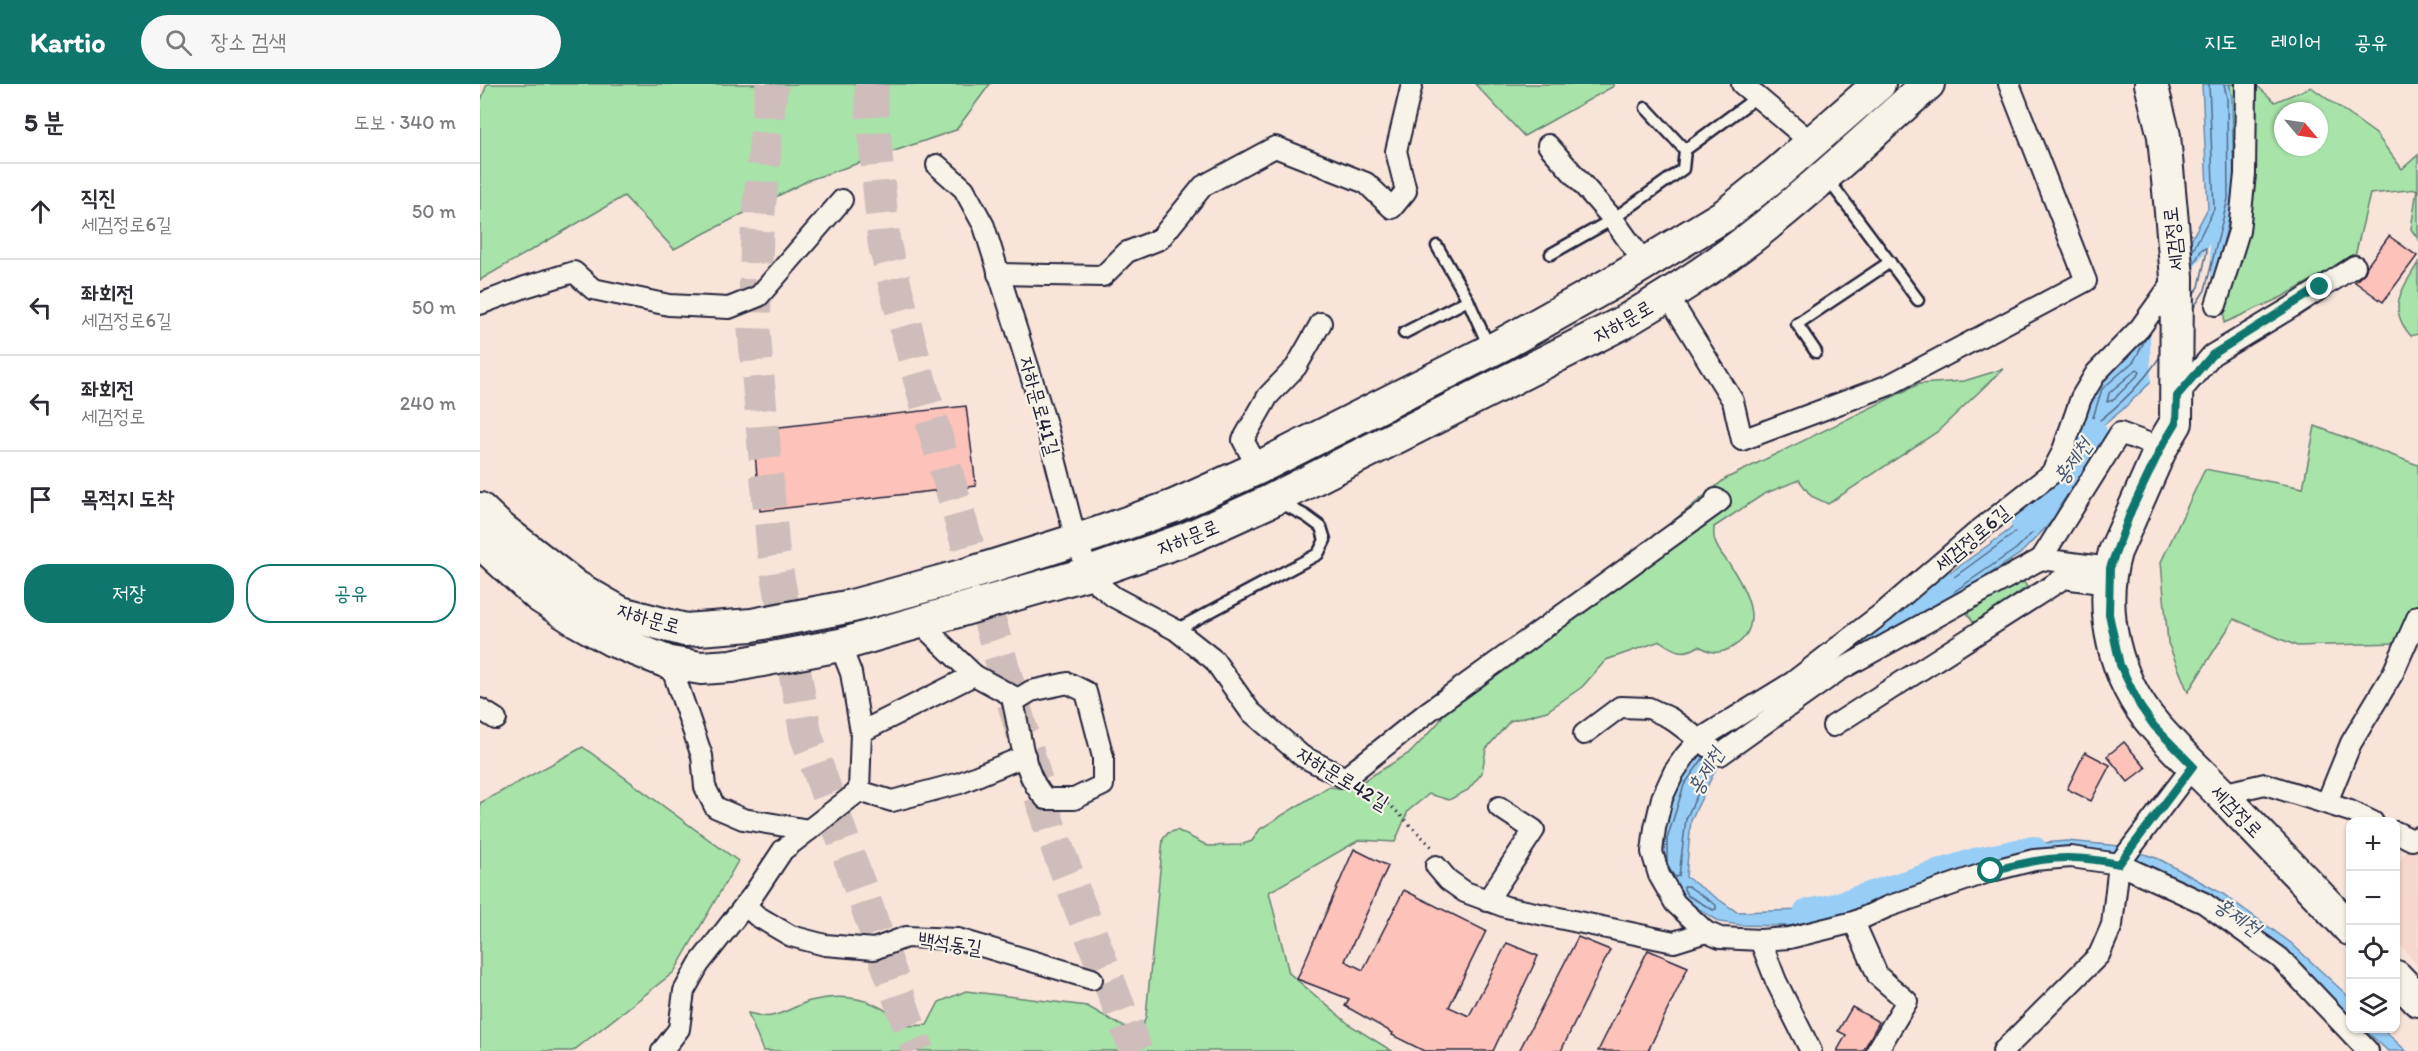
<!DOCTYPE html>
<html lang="ko">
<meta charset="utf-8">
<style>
:root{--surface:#fff;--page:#f7f7f7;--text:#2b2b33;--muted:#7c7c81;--line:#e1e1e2;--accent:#0f766e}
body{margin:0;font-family:Itim,"Poor Story",sans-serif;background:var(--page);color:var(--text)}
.controls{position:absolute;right:18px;bottom:18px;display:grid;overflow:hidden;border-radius:12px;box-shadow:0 2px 4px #0004}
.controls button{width:54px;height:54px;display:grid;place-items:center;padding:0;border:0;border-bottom:2px solid var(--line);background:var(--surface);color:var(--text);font:30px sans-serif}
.compass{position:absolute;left:1794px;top:18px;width:54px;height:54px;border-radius:50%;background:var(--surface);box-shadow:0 2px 4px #0004;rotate:119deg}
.stop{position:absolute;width:18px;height:18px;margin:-14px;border:4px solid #0f766e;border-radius:50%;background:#fff}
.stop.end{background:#0f766e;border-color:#fff;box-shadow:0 2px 6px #0008}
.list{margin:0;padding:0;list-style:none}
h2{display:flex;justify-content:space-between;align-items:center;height:78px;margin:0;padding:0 24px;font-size:26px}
h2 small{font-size:20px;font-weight:400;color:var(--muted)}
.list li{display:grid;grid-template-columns:39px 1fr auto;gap:18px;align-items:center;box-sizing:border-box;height:96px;padding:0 24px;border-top:2px solid var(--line)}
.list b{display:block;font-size:22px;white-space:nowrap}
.list p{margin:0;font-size:20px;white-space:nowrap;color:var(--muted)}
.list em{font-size:20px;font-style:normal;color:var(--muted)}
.actions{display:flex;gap:12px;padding:18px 24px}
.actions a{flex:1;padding:14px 0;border:2px solid var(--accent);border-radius:24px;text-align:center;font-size:21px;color:var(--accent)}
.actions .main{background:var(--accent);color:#fff}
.icon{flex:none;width:33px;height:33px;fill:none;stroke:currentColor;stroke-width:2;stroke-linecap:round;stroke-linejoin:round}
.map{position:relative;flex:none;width:1938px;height:967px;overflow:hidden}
header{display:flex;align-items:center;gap:36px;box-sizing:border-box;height:84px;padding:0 30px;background:var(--accent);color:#fff}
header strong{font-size:28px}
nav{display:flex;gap:33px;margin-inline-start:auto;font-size:21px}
.search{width:420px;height:54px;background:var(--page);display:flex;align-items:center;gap:15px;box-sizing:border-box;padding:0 21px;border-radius:33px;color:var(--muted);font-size:22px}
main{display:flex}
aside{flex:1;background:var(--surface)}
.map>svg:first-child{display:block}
.built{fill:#f6d6cd}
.green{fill:#a8e3a9;stroke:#658272;stroke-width:1.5;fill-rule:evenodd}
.water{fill:#98cef6;stroke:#6989ab;stroke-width:1.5}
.pier{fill:#f9e4da}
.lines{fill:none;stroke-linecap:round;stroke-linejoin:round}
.shore{stroke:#516786;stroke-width:1.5}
.river{stroke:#98cef6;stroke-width:30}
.building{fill:#fdc2b9;stroke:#22223b;stroke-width:1.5}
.highway-tunnel{stroke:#cebdba;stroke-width:33;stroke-dasharray:33 16;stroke-linecap:butt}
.lane-casing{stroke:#22223b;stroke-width:15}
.street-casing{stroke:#22223b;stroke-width:24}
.primary-casing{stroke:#22223b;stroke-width:36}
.path{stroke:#22223b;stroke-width:3;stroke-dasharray:1.5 4.5;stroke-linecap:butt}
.lane{stroke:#f7f3e8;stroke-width:10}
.street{stroke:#f7f3e8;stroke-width:20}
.primary{stroke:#f7f3e8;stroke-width:32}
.route{stroke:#0f766e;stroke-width:8}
.labels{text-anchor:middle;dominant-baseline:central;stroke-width:4.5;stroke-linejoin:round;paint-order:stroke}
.street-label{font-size:20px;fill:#22223b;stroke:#f7f3e8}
.water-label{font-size:21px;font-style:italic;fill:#455673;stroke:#f7f3e8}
</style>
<header>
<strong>Kartio</strong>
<div class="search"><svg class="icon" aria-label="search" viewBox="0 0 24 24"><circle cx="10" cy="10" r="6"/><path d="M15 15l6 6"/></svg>장소 검색</div>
<nav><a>지도</a><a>레이어</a><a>공유</a></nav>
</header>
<main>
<aside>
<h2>5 분<small>도보 · 340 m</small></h2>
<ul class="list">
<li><svg class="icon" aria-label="ahead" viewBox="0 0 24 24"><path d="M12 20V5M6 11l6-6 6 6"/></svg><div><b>직진</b><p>세검정로6길</p></div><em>50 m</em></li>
<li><svg class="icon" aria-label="left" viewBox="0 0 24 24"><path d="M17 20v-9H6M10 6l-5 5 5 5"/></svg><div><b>좌회전</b><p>세검정로6길</p></div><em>50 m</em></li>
<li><svg class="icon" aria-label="left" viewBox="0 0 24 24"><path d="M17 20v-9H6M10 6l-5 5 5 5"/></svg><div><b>좌회전</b><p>세검정로</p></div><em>240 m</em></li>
<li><svg class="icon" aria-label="arrive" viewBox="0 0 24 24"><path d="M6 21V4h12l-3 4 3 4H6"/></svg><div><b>목적지 도착</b></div></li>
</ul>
<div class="actions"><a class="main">저장</a><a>공유</a></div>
</aside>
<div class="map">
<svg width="1938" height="967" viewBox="0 0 1938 967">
<rect width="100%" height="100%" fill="#f9e4da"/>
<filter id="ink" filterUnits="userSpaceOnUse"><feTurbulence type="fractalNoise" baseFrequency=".0167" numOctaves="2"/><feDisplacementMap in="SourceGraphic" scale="12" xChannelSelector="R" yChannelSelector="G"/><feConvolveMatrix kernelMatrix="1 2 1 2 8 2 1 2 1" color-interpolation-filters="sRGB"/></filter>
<g filter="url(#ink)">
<path class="built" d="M1938 753V882L1916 856V785L1932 756Z"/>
<g class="green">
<path d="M7 0H510L476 46 329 96 194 165 144 112 0 196V19Z"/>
<path d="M995 0H1133L1134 2 1044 52Z"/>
<path d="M1750 0H1775L1795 18 1831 3 1896 50 1922 85 1938 71V155L1931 145 1937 105 1890 110 1875 172 1802 213 1744 239 1750 109ZM1803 27H1839V63H1803Z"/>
<path d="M1938 179V250L1931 252C1906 224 1922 206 1938 179Z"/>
<path d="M1523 285 1457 348 1348 420 1331 412 1319 396 1284 410 1234 443C1234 448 1233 453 1235 457 1237 466 1245 474 1250 481 1268 509 1287 546 1249 565 1237 571 1230 568 1219 562 1203 572 1194 567 1180 557L1126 576 1102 603 1067 627 1030 637 1006 665 1002 689 988 706 969 716 949 710 928 727 915 758 879 756 789 808 809 889 870 941 912 967H283L268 929C275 930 284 934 291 932 304 930 317 921 330 917 366 908 399 915 424 942L447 941 459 918 486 907 607 922 640 941 661 947 666 932 683 755 688 749 697 746 728 762 760 761 772 757 780 745 848 703 870 705 931 668 959 638 971 617 1245 395 1439 300 1484 297Z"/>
<path d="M1835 342 1938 381V542L1916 559 1817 562 1754 535 1708 608 1688 559 1681 478 1725 385 1823 404Z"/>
<path d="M1525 468 1547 503 1494 539 1471 506Z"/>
<path d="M103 663 258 777 194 888 93 967H0V719Z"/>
</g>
<g class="water">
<path d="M1722 0H1749L1752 13 1754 115 1731 208 1670 299 1642 326 1618 346 1604 397 1582 427 1540 470 1463 521 1435 556 1363 592 1240 676 1211 736 1206 793 1257 828 1328 826 1388 816 1474 790 1551 760 1587 757 1640 762 1679 775 1743 810 1811 859 1870 914V932L1804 868 1768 844 1603 776 1549 780 1380 831 1311 842 1260 841 1240 838 1203 815 1181 783V755L1199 698 1225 662 1386 559 1415 548 1439 511 1528 447 1583 395 1617 301 1649 273 1728 124Z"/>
<path d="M1884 945H1903L1926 967H1908Z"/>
</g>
<path class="pier" d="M1730 160 1732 212 1671 302 1670 248Z"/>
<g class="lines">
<g class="shore">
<path d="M1712 168 1734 125 1729 0"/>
<path d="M1713 181 1722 165 1726 164 1727 167 1719 203 1714 209"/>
<path d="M1714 223 1725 206 1748 115 1747 14 1744 0"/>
<path d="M1666 254 1654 277 1622 305 1611 340H1615C1640 321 1661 301 1679 274"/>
<path d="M1657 285 1660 287 1659 290 1633 316 1627 318 1629 309Z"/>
<path d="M1456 520 1536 465 1577 424 1595 399"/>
<path d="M1431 534 1444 515 1532 451 1587 399 1601 362 1604 360 1607 364 1599 393"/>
<path d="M1187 778V755L1204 701 1224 673"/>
<path d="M1188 783 1195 793 1199 792 1206 735 1232 679"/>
<path d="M1204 802H1208L1236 821V825L1233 826 1207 811 1204 805Z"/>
</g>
<g class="river">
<path d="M1545 436 1557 427 1612 349"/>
<path d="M1332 593 1461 500"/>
<path d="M1328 830 1352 825 1495 779 1553 767"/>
</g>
</g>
<g class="building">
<path d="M1909 152 1937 172 1903 218 1875 198 1885 188 1887 182Z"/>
<path d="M486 322 496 402 280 427 273 346Z"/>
<path d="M1644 658 1666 684 1648 698 1627 672Z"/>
<path d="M1605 668 1630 681 1611 717 1587 705Z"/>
<path d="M874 765 908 782 865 877 883 886 924 806 1006 847 969 923 989 932 1027 859 1058 872 1013 967H944L912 951 913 949 865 922 869 915 817 895Z"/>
<path d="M1098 853 1130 866 1081 967H1039Z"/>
<path d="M1168 866 1208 883 1168 967H1118Z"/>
<path d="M1372 923 1399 938 1383 967H1357L1366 951 1358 947Z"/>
</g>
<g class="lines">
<g class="highway-tunnel">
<path d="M292 0 289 21 277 149 274 247 293 465 326 651 438 967"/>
<path d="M392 0 391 15 404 159 440 297 571 748 656 967"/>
</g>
<g class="lane-casing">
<g id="lane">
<path d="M1166 24 1205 66"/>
<path d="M1347 94 1438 216"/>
<path d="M957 162 988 216 1009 263"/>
<path d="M1071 170 1133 135 1203 85 1205 66 1277 13"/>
<path d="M924 249 988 216"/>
<path d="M1336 268 1317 240 1410 178"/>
<path d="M696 546 838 470 845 456 841 443 826 432 799 418"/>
</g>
</g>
<g class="street-casing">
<g id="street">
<path d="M1262 0 1332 59"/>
<path d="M1068 61 1133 135 1165 180"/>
<path d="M457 81 484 105 504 142 566 340 596 456 609 489 619 501 634 513 696 546 734 576 770 627 822 672 865 694 949 627 1240 417 1236 415"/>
<path d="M518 190 623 192 647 168 680 155 723 102 795 63 886 99 912 124 926 107 916 67 932 0"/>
<path d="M1695 195 1660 244 1616 289 1601 314 1582 369 1571 390 1498 447 1405 527 1313 598 1220 655 1205 672 1194 688 1182 714 1175 744 1172 768 1179 791 1195 819 1226 848 1240 854 1280 856 1309 854 1374 838 1407 823 1511 787 1554 776 1591 773 1639 780 1724 819 1800 874 1888 967"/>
<path d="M1188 212 1253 317 1262 356 1409 301 1606 197 1529 0"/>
<path d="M0 220 45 203 94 188 113 205 189 221 249 224 279 212 362 116"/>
<path d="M1736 221 1759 147 1765 90 1766 0"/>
<path d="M1697 312 1732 271 1812 223 1875 182"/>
<path d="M778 384 763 356 788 312 816 283 841 239"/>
<path d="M1630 484 1561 475 1640 349 1681 364"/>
<path d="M439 538 494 591"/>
<path d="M360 561 371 589 381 648"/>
<path d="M190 579 222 672 225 703 235 723 263 735 329 746"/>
<path d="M588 599 606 608 623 673V701L594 715H566C542 691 541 650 533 618L551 607Z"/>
<path d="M0 625 16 635"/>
<path d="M1353 642 1584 494 1628 500"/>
<path d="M1104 650 1140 623 1169 624 1190 634 1240 671 1358 587 1561 475"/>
<path d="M379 707 381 648 494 591 538 615"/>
<path d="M1741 710 1785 700 1870 727 1893 738"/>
<path d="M1847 718 1871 659 1913 589 1938 532"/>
<path d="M1916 748 1932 756 1938 753"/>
<path d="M956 782 968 796 985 808 1026 823 1194 858 1226 848"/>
<path d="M1007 817 1054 746 1019 723"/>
<path d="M265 821 277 832 311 852 345 861 394 865 426 853 478 855 612 895"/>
<path d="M1374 838 1398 892 1427 917 1397 967"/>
<path d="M1280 856 1296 897 1331 967"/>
<path d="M182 967 199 945 204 907 219 880 273 811 303 766 379 707 412 717 480 699 545 672"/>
<path d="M1523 967 1619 871 1632 841 1639 780 1713 682"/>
</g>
</g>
<g class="primary-casing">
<g id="primary">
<path d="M1671 0 1684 52 1697 193 1696 339 1681 364 1635 468C1618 527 1635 596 1675 642 1698 669 1724 692 1748 717 1789 760 1830 802 1870 845"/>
<path d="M0 425 19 443 96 503 141 529 205 546 272 541 372 522 485 491 616 450 694 422 778 384 1021 261 1139 195 1245 131 1296 90 1399 0"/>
<path d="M0 458 59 512 96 536 132 556 190 579 221 584 251 582 360 561 609 489 706 455 790 417 1142 239C1181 216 1220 192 1257 164 1324 114 1385 55 1448 0"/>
<path d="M1916 893 1938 916"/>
</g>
</g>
<path class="path" d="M883 702 913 724 954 765"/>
<use href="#lane" class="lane"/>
<use href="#street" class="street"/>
<use href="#primary" class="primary"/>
</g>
</g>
<g class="lines" filter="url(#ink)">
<path class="route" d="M1511 787C1561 774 1588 769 1639 780L1713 682 1674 642 1660 622 1640 581 1629 530 1630 484 1651 427 1681 364 1696 339 1697 312 1732 271 1840 203"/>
</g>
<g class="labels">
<g class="street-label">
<text transform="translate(1693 155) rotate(-96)">세검정로</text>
<text transform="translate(1143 237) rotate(-30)">자하문로</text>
<text transform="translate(560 322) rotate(74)">자하문로41길</text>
<text transform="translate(708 453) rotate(-22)">자하문로</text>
<text transform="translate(1492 454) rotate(-40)">세검정로6길</text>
<text transform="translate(169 534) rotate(16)">자하문로</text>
<text transform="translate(863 694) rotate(31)">자하문로42길</text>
<text transform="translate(1757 727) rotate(46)">세검정로</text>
<text transform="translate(470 859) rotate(8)">백석동길</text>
</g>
<g class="water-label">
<text transform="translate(1592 377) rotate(-55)">홍제천</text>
<text transform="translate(1225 687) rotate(-60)">홍제천</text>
<text transform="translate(1758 832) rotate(35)">홍제천</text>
</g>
</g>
</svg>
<div class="controls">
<button>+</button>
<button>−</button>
<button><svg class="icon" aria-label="locate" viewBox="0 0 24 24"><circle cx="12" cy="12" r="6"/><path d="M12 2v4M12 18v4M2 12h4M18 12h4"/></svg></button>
<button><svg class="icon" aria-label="layers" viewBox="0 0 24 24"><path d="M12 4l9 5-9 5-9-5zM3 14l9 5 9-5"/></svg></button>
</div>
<svg class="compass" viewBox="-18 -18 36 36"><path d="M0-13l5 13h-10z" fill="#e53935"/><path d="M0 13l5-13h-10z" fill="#7c7c81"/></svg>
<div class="stop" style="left:1511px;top:787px"></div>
<div class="stop end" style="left:1840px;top:203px"></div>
</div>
</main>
